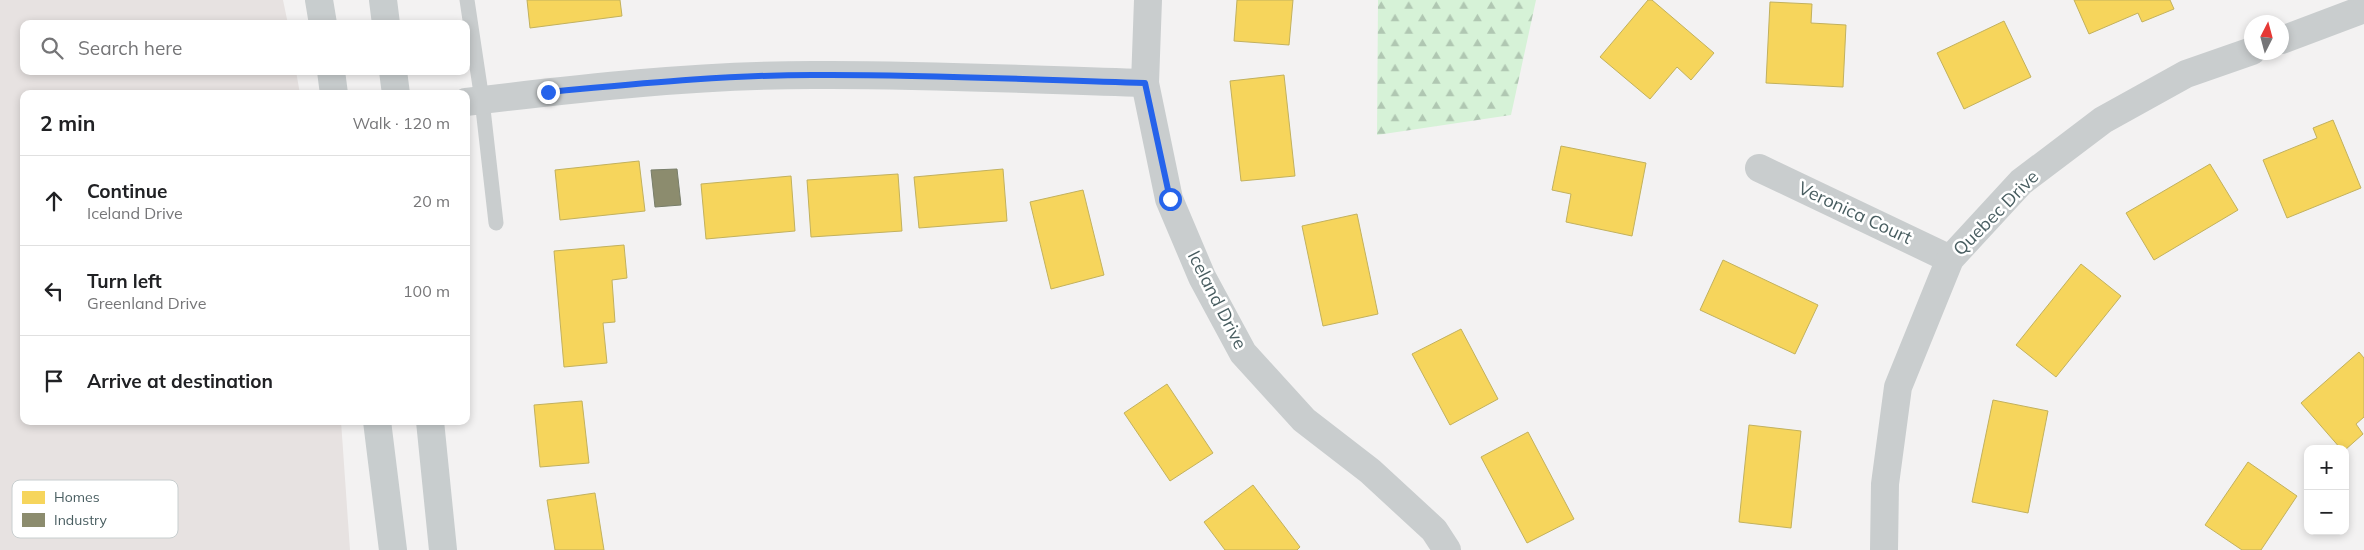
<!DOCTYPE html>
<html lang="en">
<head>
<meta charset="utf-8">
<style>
	body { margin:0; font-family:Mulish,sans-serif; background:#f6f6f6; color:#202124 }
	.controls { position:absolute; right:15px; bottom:15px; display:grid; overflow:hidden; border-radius:10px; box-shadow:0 2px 8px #0003 }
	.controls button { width:45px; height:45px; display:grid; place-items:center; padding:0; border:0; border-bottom:1px solid #e0e0e0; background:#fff; color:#202124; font:25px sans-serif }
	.compass { position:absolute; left:2244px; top:15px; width:45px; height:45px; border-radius:50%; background:#fff; box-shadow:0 2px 8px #0003; rotate:6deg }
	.stop { position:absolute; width:15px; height:15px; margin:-11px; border:4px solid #2563eb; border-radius:50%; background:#fff }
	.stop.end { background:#2563eb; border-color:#fff; box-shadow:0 1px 5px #0008 }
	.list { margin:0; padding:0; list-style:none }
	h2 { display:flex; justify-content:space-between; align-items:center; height:65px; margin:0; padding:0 20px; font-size:21px }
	h2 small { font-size:16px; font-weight:400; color:#757577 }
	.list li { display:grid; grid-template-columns:32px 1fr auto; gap:15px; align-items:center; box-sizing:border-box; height:90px; padding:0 20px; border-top:1px solid #e0e0e0 }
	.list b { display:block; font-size:19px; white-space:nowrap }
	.list p { margin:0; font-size:16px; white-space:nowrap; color:#757577 }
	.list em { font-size:16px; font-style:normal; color:#757577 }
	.icon { flex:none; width:28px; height:28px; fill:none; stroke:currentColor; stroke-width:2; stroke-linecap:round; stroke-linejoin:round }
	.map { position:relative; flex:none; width:2364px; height:550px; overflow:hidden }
	.search { position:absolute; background:#fff; box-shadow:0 2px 8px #0003; left:20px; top:20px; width:450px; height:55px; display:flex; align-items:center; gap:12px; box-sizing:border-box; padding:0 18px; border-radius:10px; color:#757577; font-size:19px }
	.panel { position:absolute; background:#fff; box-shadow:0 2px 8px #0003; left:20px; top:90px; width:450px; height:335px; border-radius:10px }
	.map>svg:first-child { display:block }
	.commercial { fill:#e7e2e1 }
	.forest { fill:url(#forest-firs) }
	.homes { fill:#f6d55c; stroke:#c2b15d }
	.industry { fill:#8c8c6e; stroke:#787e6a }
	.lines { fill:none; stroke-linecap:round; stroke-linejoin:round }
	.lane { stroke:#c9cdce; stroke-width:15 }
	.street { stroke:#c9cdce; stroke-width:28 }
	.secondary { stroke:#c8cdce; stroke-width:28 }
	.route { stroke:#2563eb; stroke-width:6 }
	.labels { text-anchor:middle; stroke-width:5; stroke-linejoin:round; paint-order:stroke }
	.street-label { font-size:18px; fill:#485d60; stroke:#fff }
	.key { fill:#fff; stroke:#c8cecf; stroke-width:1 }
	.key-label { font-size:14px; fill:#485d60 }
</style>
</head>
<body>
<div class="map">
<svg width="2364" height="550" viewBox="0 0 2364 550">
	<defs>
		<pattern id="forest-firs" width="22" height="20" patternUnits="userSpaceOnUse" patternTransform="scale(1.25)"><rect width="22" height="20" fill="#d6f2d7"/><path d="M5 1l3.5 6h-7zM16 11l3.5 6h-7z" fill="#b0c7b2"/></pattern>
	</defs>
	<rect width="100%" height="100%" fill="#f3f2f2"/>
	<!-- commercial -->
	<polygon class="commercial" points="0,0 283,0 288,24 24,24 24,71 296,71 300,94 24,94 24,421 341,421 350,550 0,550"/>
	<!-- forest -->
	<polygon class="forest" points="1378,0 1536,0 1511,115 1377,135"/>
	<!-- homes -->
	<g class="homes">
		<polygon points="527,0 620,0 622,16 530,28"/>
		<polygon points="1237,0 1293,0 1289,45 1234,41"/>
		<polygon points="1648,0 1652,0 1714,53 1691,80 1677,67 1650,99 1600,57"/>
		<polygon points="2074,0 2170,0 2174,9 2142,22 2138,13 2089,34"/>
		<polygon points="1770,2 1812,4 1811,23 1846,25 1843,87 1766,83"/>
		<polygon points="2004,21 2031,77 1964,109 1937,53"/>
		<polygon points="1284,75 1295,176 1241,181 1230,81"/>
		<polygon points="2333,120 2361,188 2287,218 2263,160 2317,138 2313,128"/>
		<polygon points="1561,146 1646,163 1632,236 1566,222 1571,194 1552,190"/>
		<polygon points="639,161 645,211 560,220 555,170"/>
		<polygon points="2210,164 2238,210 2154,260 2126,213"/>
		<polygon points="1003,169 1007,221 919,228 914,177"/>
		<polygon points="898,174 902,231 811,237 807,180"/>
		<polygon points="791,176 795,231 706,239 701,184"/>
		<polygon points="1083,190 1104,275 1051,289 1030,202"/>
		<polygon points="1357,214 1378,314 1323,326 1302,226"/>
		<polygon points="624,245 627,278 612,280 615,322 603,323 607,363 564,367 554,251"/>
		<polygon points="1723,260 1818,305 1795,354 1700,310"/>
		<polygon points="2081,264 2121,296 2056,377 2016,345"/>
		<polygon points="1461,329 1498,399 1450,425 1412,354"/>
		<polygon points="2359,352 2364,358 2364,417 2356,424 2363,434 2345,450 2341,449 2301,403"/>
		<polygon points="1167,384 1213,453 1170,481 1124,413"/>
		<polygon points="1993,400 2048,411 2028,513 1972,502"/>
		<polygon points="582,401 589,463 540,467 534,405"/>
		<polygon points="1749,425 1801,431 1791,528 1739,522"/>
		<polygon points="1528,432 1574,519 1527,543 1481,457"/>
		<polygon points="2248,462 2297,496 2261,550 2242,550 2205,525"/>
		<polygon points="1253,485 1300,547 1297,550 1225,550 1204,522"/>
		<polygon points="595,493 604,550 555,550 547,500"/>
	</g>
	<!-- industry -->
	<polygon class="industry" points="677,169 681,205 655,207 651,170"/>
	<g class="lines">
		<!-- lane -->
		<polyline class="lane" points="467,0 482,100 496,223"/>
		<!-- street -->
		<g class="street">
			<polyline points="1148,0 1145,83 1169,199 1202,277 1243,353 1304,420 1370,471 1434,530 1447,550"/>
			<polyline points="2282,40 2364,9"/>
			<path d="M 466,102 C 581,88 697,75 812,75 C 923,74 1034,80 1145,83"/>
			<polyline points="1759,168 1950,259"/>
			<polyline points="1884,550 1885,484 1898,387 1950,259 2021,182 2103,120 2186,74 2252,51"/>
		</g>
		<!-- secondary -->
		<g class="secondary">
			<polyline points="319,0 323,24"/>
			<polyline points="383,0 386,24"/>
			<polyline points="331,71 334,94"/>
			<polyline points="393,71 396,94"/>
			<polyline points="377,421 393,550"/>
			<polyline points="430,421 443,550"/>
		</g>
	</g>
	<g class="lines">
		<!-- route -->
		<path class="route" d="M 548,92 C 636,84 724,75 812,75 C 923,74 1034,80 1145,83 L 1170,199"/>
	</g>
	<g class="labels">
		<!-- street labels -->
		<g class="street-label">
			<text transform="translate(1855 213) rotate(25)" y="6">Veronica Court</text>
			<text transform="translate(1996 213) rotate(-45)" y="6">Quebec Drive</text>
			<text transform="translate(1217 300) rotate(63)" y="6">Iceland Drive</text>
		</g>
	</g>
	<!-- legend -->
	<rect x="12" y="480" width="166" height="58" rx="8" class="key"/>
	<rect x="22" y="491" width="23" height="13" fill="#f6d55c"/>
	<rect x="22" y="513" width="23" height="14" fill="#8c8c6e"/>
	<g class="key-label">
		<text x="54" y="502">Homes</text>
		<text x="54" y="525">Industry</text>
	</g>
</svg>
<div class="controls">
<button>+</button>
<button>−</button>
</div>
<svg class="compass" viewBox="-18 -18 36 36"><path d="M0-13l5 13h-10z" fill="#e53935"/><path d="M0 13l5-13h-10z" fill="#757577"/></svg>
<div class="stop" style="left:1170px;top:199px"></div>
<div class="stop end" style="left:548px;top:92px"></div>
<div class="search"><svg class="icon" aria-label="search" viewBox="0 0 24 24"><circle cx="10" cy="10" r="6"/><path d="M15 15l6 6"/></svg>Search here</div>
<section class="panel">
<h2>2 min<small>Walk · 120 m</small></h2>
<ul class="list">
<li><svg class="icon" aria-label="ahead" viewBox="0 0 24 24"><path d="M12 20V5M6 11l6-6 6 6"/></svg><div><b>Continue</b><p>Iceland Drive</p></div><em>20 m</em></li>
<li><svg class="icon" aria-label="left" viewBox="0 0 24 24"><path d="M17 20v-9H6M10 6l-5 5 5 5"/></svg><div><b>Turn left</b><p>Greenland Drive</p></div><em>100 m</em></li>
<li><svg class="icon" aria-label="arrive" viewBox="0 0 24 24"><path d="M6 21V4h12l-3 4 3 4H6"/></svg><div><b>Arrive at destination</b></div></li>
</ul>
</section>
</div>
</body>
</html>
